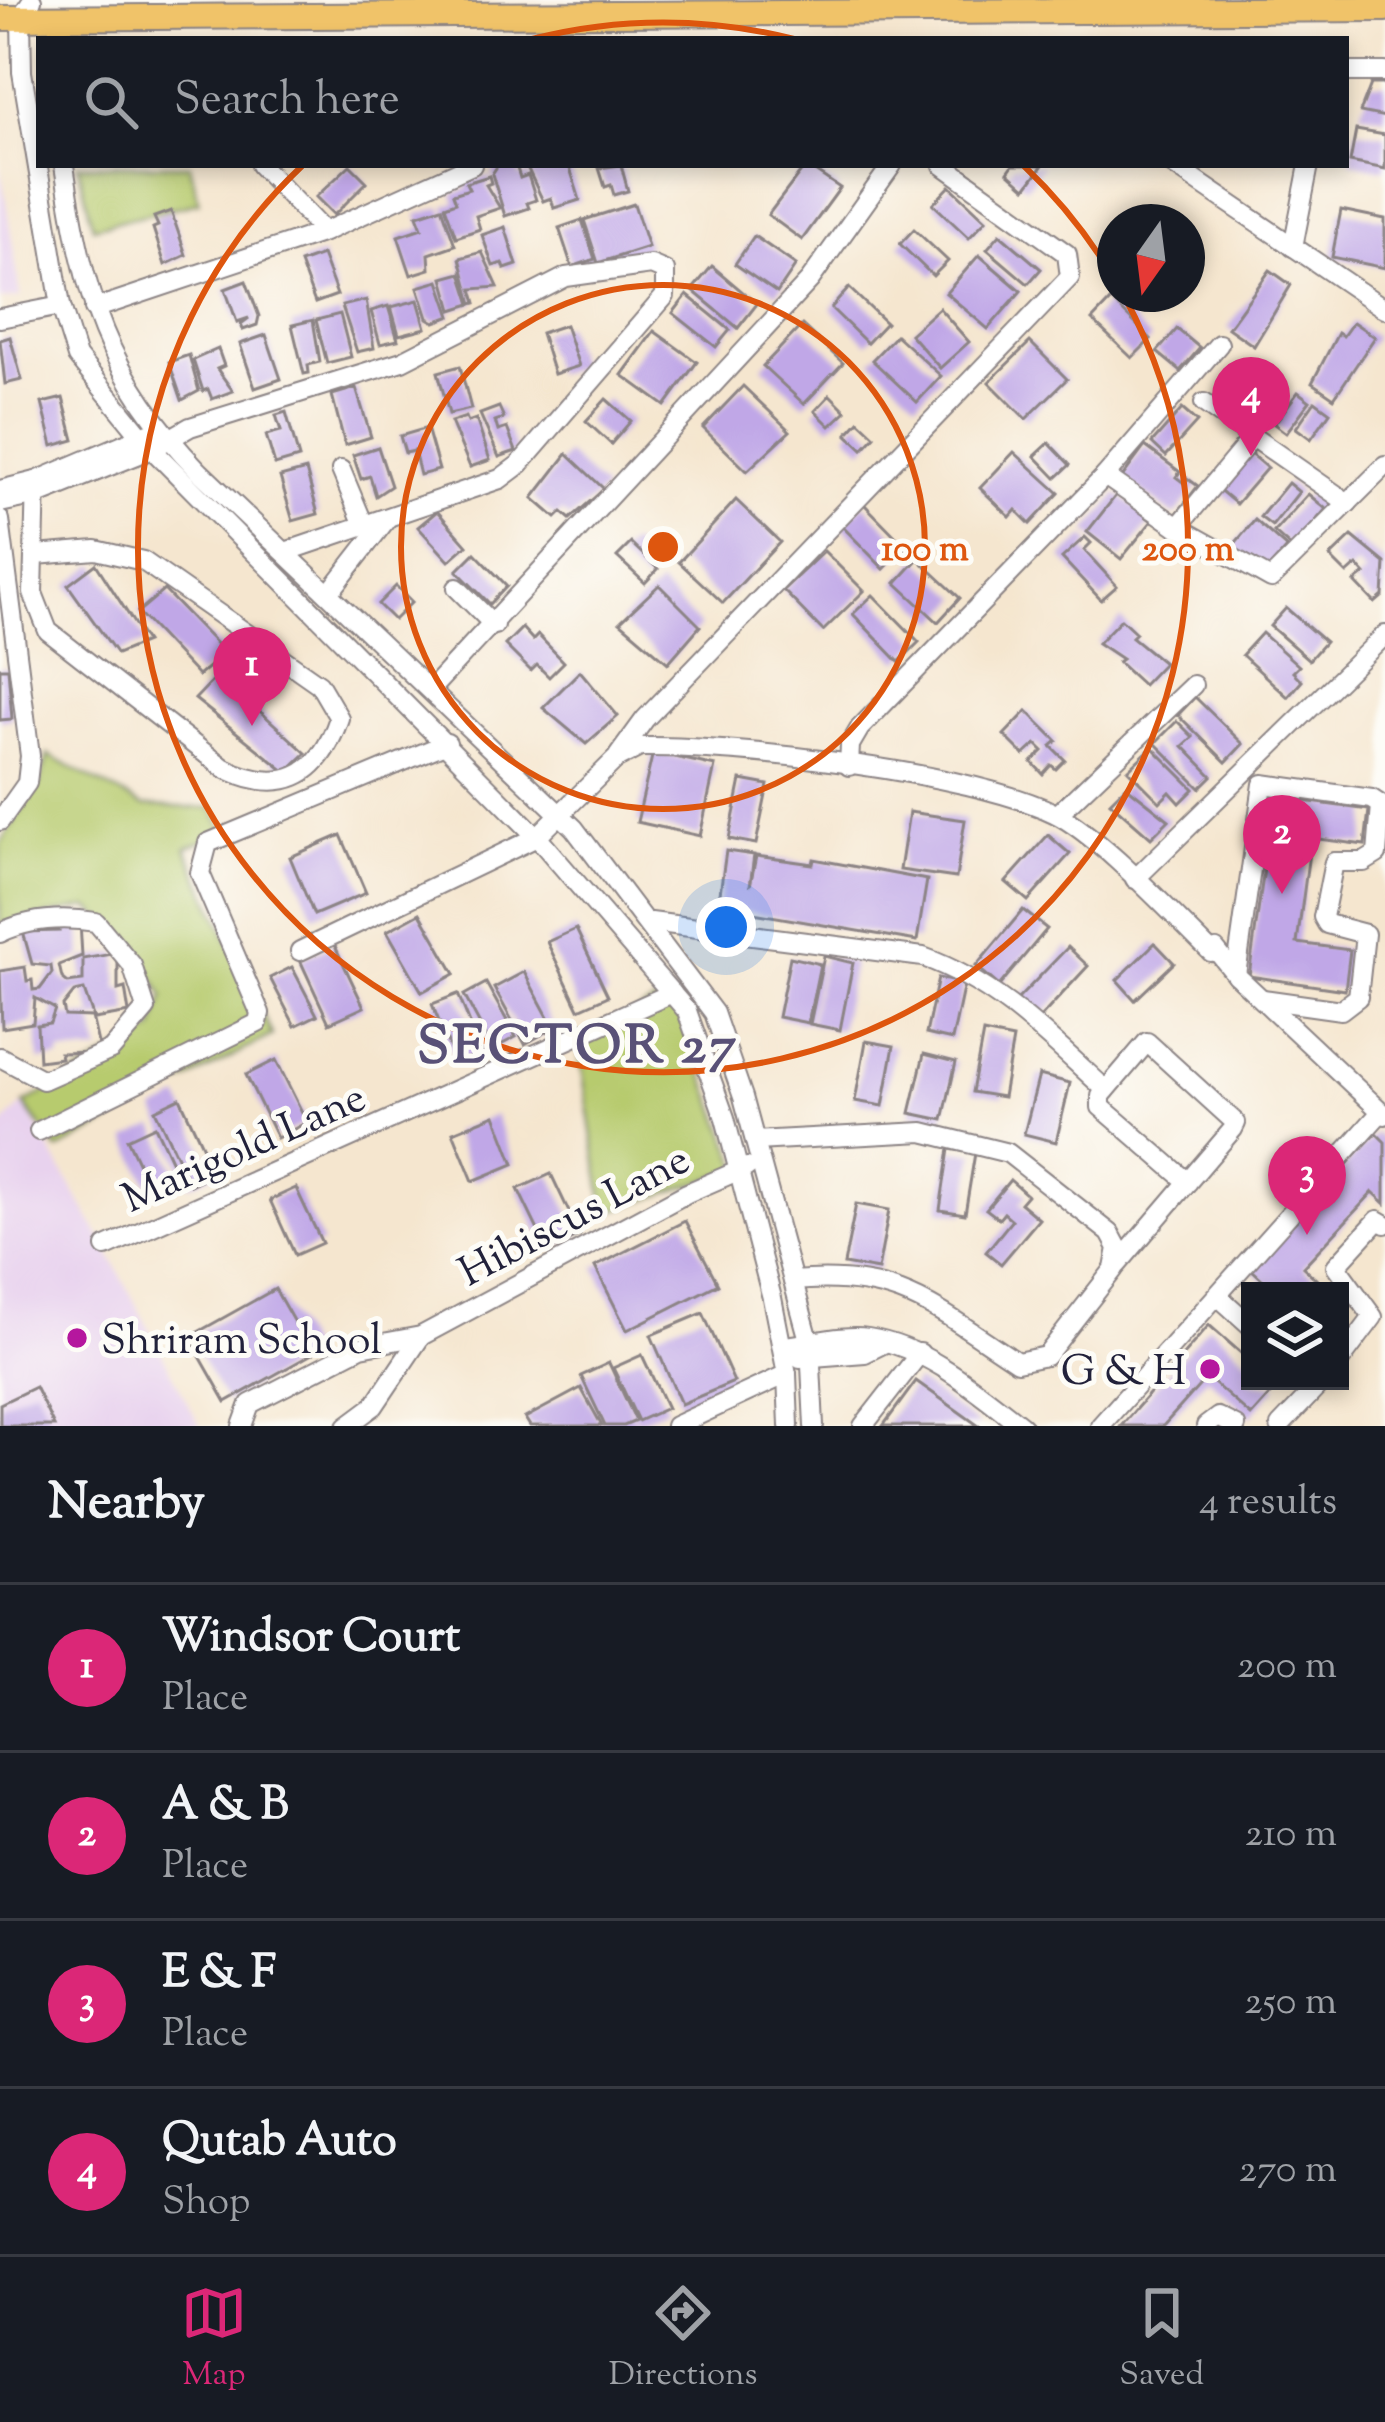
<!DOCTYPE html>
<html lang="en">
<head>
<meta charset="utf-8">
<style>
	body { margin:0; font-family:"Sorts Mill Goudy",serif; background:#20242c; color:#f1f3f6 }
	.controls { position:absolute; right:36px; bottom:36px; display:grid; overflow:hidden; border-radius:0px; box-shadow:0 6px 18px #0003 }
	.controls button { width:108px; height:108px; display:grid; place-items:center; padding:0; border:0; border-bottom:3px solid #363941; background:#171b24; color:#f1f3f6; font:60px sans-serif }
	.compass { position:absolute; left:1097px; top:204px; width:108px; height:108px; border-radius:50%; background:#171b24; box-shadow:0 6px 18px #0003; rotate:194deg }
	.you { position:absolute; left:726px; top:927px; width:42px; height:42px; margin:-30px; border:9px solid #fff; border-radius:50%; background:#1a73e8; box-shadow:0 0 0 18px #1a73e833 }
	.badge { display:grid; place-items:center; width:78px; height:78px; border-radius:50%; background:#db2777; color:#fff; font-size:39px; font-weight:700 }
	.pin { position:absolute; translate:-50% -99px; filter:drop-shadow(0 3px 6px #0008) }
	.pin::after { content:''; position:absolute; top:63px; width:42px; height:36px; background:inherit; clip-path:polygon(0 0,100% 0,50% 100%) }
	.list { margin:0; padding:0; list-style:none }
	h2 { display:flex; justify-content:space-between; align-items:center; height:156px; margin:0; padding:0 48px; font-size:51px }
	h2 small { font-size:39px; font-weight:400; color:#9ea1a6 }
	.list li { display:grid; grid-template-columns:78px 1fr auto; gap:36px; align-items:center; box-sizing:border-box; height:168px; padding:0 48px; border-top:3px solid #363941 }
	.list b { display:block; font-size:45px; white-space:nowrap }
	.list p { margin:0; font-size:39px; white-space:nowrap; color:#9ea1a6 }
	.list em { font-size:39px; font-style:normal; color:#9ea1a6 }
	.icon { flex:none; width:66px; height:66px; fill:none; stroke:currentColor; stroke-width:2; stroke-linecap:round; stroke-linejoin:round }
	.map { position:relative; flex:none; width:1385px; height:1426px; overflow:hidden }
	.search { position:absolute; background:#171b24; box-shadow:0 6px 18px #0003; left:36px; right:36px; top:36px; height:132px; display:flex; align-items:center; gap:30px; box-sizing:border-box; padding:0 42px; border-radius:0px; color:#9ea1a6; font-size:45px }
	.sheet { height:828px; background:#171b24 }
	nav { display:flex; justify-content:space-around; align-items:center; box-sizing:border-box; height:168px; border-top:3px solid #363941; background:#171b24; font-size:33px; color:#9ea1a6 }
	nav a { display:grid; justify-items:center; gap:6px }
	nav .on { color:#db2777 }
	.map>svg:first-child { display:block }
	.built { fill:#e8d2ee }
	.green { fill:#b7cb6e; stroke:#6c7654; stroke-width:3 }
	.building { fill:#c0a7e7 }
	.lines { fill:none; stroke-linecap:round; stroke-linejoin:round }
	.minor-casing { stroke:#8c8485; stroke-width:22 }
	.major-casing { stroke:#8c8485; stroke-width:28 }
	.minor { stroke:#fff; stroke-width:18 }
	.major { stroke:#f0c369; stroke-width:24 }
	.ring { fill:none; stroke:#de560e; stroke-width:6 }
	.poi-dot { fill:#b5179e; stroke:#fdfcf7; stroke-width:4.5 }
	.labels { text-anchor:middle; stroke-width:10; stroke-linejoin:round; paint-order:stroke }
	.street-label { font-size:42px; fill:#22223b; stroke:#fdfcf7 }
	.poi-label { font-size:42px; fill:#22223b; stroke:#fdfcf7; text-anchor:start }
	.district-label { font-size:54px; font-weight:bold; letter-spacing:3px; fill:#595177; stroke:#fdfcf7 }
	.centre { fill:#de560e; stroke:#fdfcf7; stroke-width:6 }
	.ring-label { font-size:36px; text-anchor:middle; font-weight:bold; fill:#de560e; stroke:#fdfcf7; stroke-width:10; stroke-linejoin:round; paint-order:stroke }
</style>
</head>
<body>
<div class="map">
<svg width="1385" height="1426" viewBox="0 0 1385 1426">
	<rect width="100%" height="100%" fill="#fdfcf7"/>
	<filter id="ink" filterUnits="userSpaceOnUse"><feTurbulence type="fractalNoise" baseFrequency=".00833" numOctaves="2"/><feDisplacementMap in="SourceGraphic" scale="24" xChannelSelector="R" yChannelSelector="G"/><feConvolveMatrix kernelMatrix="1 2 1 2 8 2 1 2 1" color-interpolation-filters="sRGB"/></filter>
	<filter id="wash" filterUnits="userSpaceOnUse"><feTurbulence type="fractalNoise" baseFrequency=".004" numOctaves="4" result="noise"/><feDisplacementMap in="SourceGraphic" scale="48" xChannelSelector="R" yChannelSelector="G"/><feGaussianBlur stdDeviation="2.7" result="paint"/><feColorMatrix in="noise" values="0 0 0 0 0 0 0 0 0 0 0 0 0 0 0 0 0 1.4 0 .05"/><feComposite in="paint" operator="in"/></filter>
	<g filter="url(#wash)">
		<rect width="100%" height="100%" fill="#f5e6cf"/>
		<!-- built -->
		<g class="built">
			<polygon points="0,165 21,297 0,300"/>
			<polygon points="24,1104 106,1247 200,1426 0,1426 0,1128"/>
		</g>
		<!-- green -->
		<g class="green">
			<polygon points="78,165 190,165 199,202 93,227"/>
			<polygon points="48,755 143,806 213,808 225,833 186,848 272,1035 58,1150 24,1104 154,1030 164,996 131,940 88,907 0,925 0,843 40,783"/>
			<polygon points="672,993 740,1169 605,1213 578,1043"/>
		</g>
		<g id="blocks">
			<!-- building -->
			<g class="building">
				<polygon points="1371,84 1385,84 1385,117 1360,112"/>
				<polygon points="1356,130 1385,135 1385,169 1350,162"/>
				<polygon points="350,165 367,182 334,215 316,197"/>
				<polygon points="498,165 516,165 520,178 528,175 536,200 527,203 529,208 505,216 492,174"/>
				<polygon points="526,165 569,165 580,200 554,208 551,198 543,201"/>
				<polygon points="621,165 628,191 614,195 611,185 605,187 599,168"/>
				<polygon points="806,165 840,188 802,240 768,215"/>
				<polygon points="1013,165 1043,165 1026,188 1008,172"/>
				<polygon points="489,176 491,183 486,185 500,208 476,216 480,229 456,237 445,206 456,202 453,194 469,189 466,183"/>
				<polygon points="950,186 986,220 969,238 933,204"/>
				<polygon points="634,204 648,247 598,263 584,220"/>
				<polygon points="442,207 455,245 429,254 430,269 411,275 398,236 422,228 417,215"/>
				<polygon points="1341,210 1385,219 1385,268 1332,257"/>
				<polygon points="171,211 186,255 165,265 153,228 158,226 154,217"/>
				<polygon points="582,220 595,259 572,267 559,228"/>
				<polygon points="505,227 517,265 505,269 503,263 493,266 482,235"/>
				<polygon points="914,229 948,261 933,276 900,244"/>
				<polygon points="1000,234 1041,269 1028,284 987,249"/>
				<polygon points="754,236 796,265 777,293 735,264"/>
				<polygon points="482,252 498,287 472,289 476,303 472,304 460,258"/>
				<polygon points="322,255 337,295 315,303 300,263"/>
				<polygon points="979,255 1021,291 988,329 946,293"/>
				<polygon points="712,266 757,304 738,328 692,290"/>
				<polygon points="1270,270 1291,285 1254,346 1228,328"/>
				<polygon points="461,273 471,304 452,310 443,278"/>
				<polygon points="246,281 259,316 257,325 243,330 241,324 249,318 237,322 225,289"/>
				<polygon points="439,281 451,316 435,322 428,318 418,287"/>
				<polygon points="849,288 886,323 867,343 831,308"/>
				<polygon points="687,295 730,330 716,347 673,313"/>
				<polygon points="366,300 374,348 357,352 342,306"/>
				<polygon points="418,300 426,328 399,335 391,307"/>
				<polygon points="1111,300 1151,339 1132,358 1092,320"/>
				<polygon points="388,306 398,340 380,344 371,311"/>
				<polygon points="939,308 969,342 940,368 910,334"/>
				<polygon points="340,314 351,357 327,363 316,320"/>
				<polygon points="313,320 320,362 308,365 309,373 304,374 292,325"/>
				<polygon points="1353,322 1375,337 1334,398 1312,383 1338,333 1343,336"/>
				<polygon points="565,325 579,366 554,374 541,333"/>
				<polygon points="802,325 843,363 804,404 763,366"/>
				<polygon points="1177,329 1200,348 1180,371 1157,352"/>
				<polygon points="654,331 697,362 665,406 622,375"/>
				<polygon points="266,335 281,379 255,388 240,344"/>
				<polygon points="896,335 941,376 917,402 872,360"/>
				<polygon points="10,337 22,380 5,384 0,340"/>
				<polygon points="1030,342 1067,379 1026,419 989,382"/>
				<polygon points="218,349 224,366 217,369 233,391 212,399 208,389 203,391 193,360"/>
				<polygon points="189,355 199,391 182,400 169,362"/>
				<polygon points="460,366 471,409 449,414 438,372"/>
				<polygon points="1264,366 1286,385 1263,413 1251,403 1235,422 1221,411 1236,394 1231,390 1245,374 1255,378"/>
				<polygon points="743,386 790,431 747,471 703,428"/>
				<polygon points="356,388 371,437 345,445 332,395"/>
				<polygon points="1298,392 1310,401 1286,433 1274,424"/>
				<polygon points="830,395 846,411 830,426 815,411"/>
				<polygon points="63,398 74,440 53,446 42,403"/>
				<polygon points="606,399 631,421 611,444 586,421"/>
				<polygon points="1315,401 1330,412 1311,439 1296,428"/>
				<polygon points="499,407 504,418 495,421 498,431 507,428 516,451 499,457 480,414"/>
				<polygon points="1182,409 1197,422 1166,456 1152,443"/>
				<polygon points="286,412 299,458 275,465 266,435 281,431 276,415"/>
				<polygon points="466,417 468,422 476,419 490,460 470,467 451,422"/>
				<polygon points="859,421 875,436 863,449 847,434"/>
				<polygon points="427,428 439,470 420,475 414,451 405,453 400,436"/>
				<polygon points="1049,443 1070,465 1056,478 1035,456"/>
				<polygon points="1145,446 1180,472 1176,477 1184,483 1187,478 1198,486 1175,516 1122,477"/>
				<polygon points="378,447 391,486 376,496 370,476 361,479 353,455"/>
				<polygon points="1247,451 1267,468 1236,504 1216,487"/>
				<polygon points="1014,452 1059,493 1030,524 1016,510 1010,517 980,488"/>
				<polygon points="567,454 604,489 570,519 562,512 556,518 533,498"/>
				<polygon points="306,470 318,514 293,521 280,477"/>
				<polygon points="1288,483 1299,492 1272,526 1260,517"/>
				<polygon points="1117,494 1152,521 1121,559 1087,532"/>
				<polygon points="1308,494 1326,509 1292,548 1274,532"/>
				<polygon points="736,500 780,542 723,603 679,562"/>
				<polygon points="864,504 906,547 884,569 842,526"/>
				<polygon points="437,511 467,545 449,561 418,527"/>
				<polygon points="1255,520 1287,548 1262,576 1231,548"/>
				<polygon points="1352,536 1385,563 1383,596 1375,603 1355,582 1365,574 1357,565 1347,574 1330,557"/>
				<polygon points="1085,537 1091,543 1084,550 1117,586 1101,600 1062,558"/>
				<polygon points="631,543 658,569 645,583 617,557"/>
				<polygon points="824,551 864,591 823,631 783,590"/>
				<polygon points="475,553 507,586 490,604 457,571"/>
				<polygon points="918,559 960,598 938,622 896,583"/>
				<polygon points="96,564 146,642 117,654 68,585"/>
				<polygon points="659,585 700,626 668,663 620,622"/>
				<polygon points="396,586 412,602 394,620 378,604"/>
				<polygon points="164,590 225,653 198,676 138,612"/>
				<polygon points="873,595 919,642 899,662 853,614"/>
				<polygon points="1286,608 1325,642 1309,660 1270,626"/>
				<polygon points="1121,619 1136,633 1132,637 1164,663 1143,685 1118,662 1122,659 1098,643"/>
				<polygon points="522,628 533,640 538,635 564,662 549,677 537,665 531,671 505,645"/>
				<polygon points="1262,633 1299,666 1293,672 1302,681 1288,697 1242,655"/>
				<polygon points="0,668 8,668 12,719 0,720"/>
				<polygon points="580,671 618,716 586,744 543,708"/>
				<polygon points="219,674 306,753 286,772 195,699"/>
				<polygon points="1195,697 1243,744 1226,762 1178,715"/>
				<polygon points="1027,711 1057,741 1051,746 1065,760 1056,769 1051,765 1043,774 1032,762 1043,751 1036,744 1024,755 1004,735"/>
				<polygon points="1177,721 1193,737 1183,746 1212,776 1200,788 1155,743"/>
				<polygon points="1152,747 1194,789 1180,803 1170,792 1160,802 1128,770"/>
				<polygon points="653,752 715,766 700,836 637,822"/>
				<polygon points="741,780 768,785 756,844 729,839"/>
				<polygon points="1126,786 1169,820 1151,838 1110,802"/>
				<polygon points="1274,797 1369,810 1365,845 1311,838 1297,943 1350,950 1345,990 1249,976"/>
				<polygon points="909,812 965,820 956,878 900,870"/>
				<polygon points="341,835 366,893 314,915 290,857"/>
				<polygon points="1048,835 1070,854 1028,901 1006,882"/>
				<polygon points="726,851 754,855 750,886 756,856 813,864 814,859 927,880 917,941 718,907"/>
				<polygon points="1023,910 1047,929 999,986 976,966"/>
				<polygon points="420,913 455,974 422,992 387,931"/>
				<polygon points="80,922 82,956 59,965 62,978 68,983 83,981 83,959 118,953 118,990 125,988 129,1013 94,1019 84,990 74,992 63,1006 65,1016 92,1017 100,1052 60,1053 61,1058 39,1061 37,1025 50,1023 55,1009 35,998 33,1023 2,1028 0,971 25,967 27,981 32,980 33,990 40,989 52,973 51,966 32,964 23,932 59,931 58,926"/>
				<polygon points="576,929 608,996 579,1009 547,942"/>
				<polygon points="1155,943 1174,963 1135,1000 1117,980"/>
				<polygon points="334,944 364,1007 329,1023 300,960"/>
				<polygon points="1068,947 1088,966 1038,1020 1017,1000"/>
				<polygon points="824,956 853,963 840,1030 810,1024"/>
				<polygon points="790,957 820,964 808,1023 778,1017"/>
				<polygon points="292,967 317,1015 295,1026 270,978"/>
				<polygon points="524,972 554,1028 525,1044 494,988"/>
				<polygon points="938,978 964,984 952,1040 926,1034"/>
				<polygon points="486,983 516,1037 493,1049 464,995"/>
				<polygon points="458,994 482,1053 456,1063 432,1004"/>
				<polygon points="983,1033 1013,1039 1003,1097 972,1092"/>
				<polygon points="866,1041 894,1046 883,1106 855,1101"/>
				<polygon points="924,1054 956,1062 943,1120 910,1113"/>
				<polygon points="276,1060 307,1122 277,1138 246,1075"/>
				<polygon points="1039,1075 1070,1083 1056,1142 1024,1134"/>
				<polygon points="180,1098 215,1173 190,1185 155,1110"/>
				<polygon points="495,1115 514,1164 473,1181 453,1132"/>
				<polygon points="155,1126 178,1175 150,1188 127,1139"/>
				<polygon points="1376,1133 1385,1142 1385,1203 1373,1192 1303,1267 1329,1291 1275,1291 1250,1268"/>
				<polygon points="949,1149 975,1153 965,1214 940,1210"/>
				<polygon points="551,1174 580,1235 548,1251 518,1189"/>
				<polygon points="1010,1180 1027,1195 1020,1203 1039,1219 1001,1264 986,1252 1012,1220 1004,1213 999,1219 986,1209"/>
				<polygon points="296,1188 322,1243 295,1255 270,1200"/>
				<polygon points="856,1204 889,1210 878,1270 844,1264"/>
				<polygon points="685,1221 718,1284 627,1330 595,1267"/>
				<polygon points="275,1289 312,1354 226,1402 189,1337"/>
				<polygon points="703,1313 734,1382 681,1404 651,1335"/>
				<polygon points="1209,1325 1250,1361 1250,1381 1278,1386 1251,1416 1207,1377 1163,1426 1121,1426"/>
				<polygon points="642,1355 667,1408 638,1421 613,1368"/>
				<polygon points="609,1363 636,1421 624,1426 605,1426 581,1376"/>
				<polygon points="916,1381 979,1426 883,1426"/>
				<polygon points="35,1387 54,1426 0,1426 0,1404"/>
				<polygon points="581,1388 602,1426 530,1426 525,1418"/>
			</g>
		</g>
	</g>
	<g filter="url(#ink)">
		<use href="#blocks" fill-opacity="0" stroke="#8c8485" stroke-width="3"/>
		<g class="lines">
			<defs>
				<g id="minor">
					<polyline points="32,0 21,17 22,72 61,306 77,357 152,449 537,837 687,1011 725,1118 772,1298 787,1374 789,1426"/>
					<polyline points="1346,72 1385,72"/>
					<path d="M 64,165 C 83,294 106,376 199,471 L 574,828 L 714,1013 L 743,1097 L 810,1344 L 814,1426"/>
					<polyline points="260,165 324,232"/>
					<polyline points="1173,165 1385,309"/>
					<polyline points="1293,247 1309,165"/>
					<polyline points="94,309 324,232 472,165"/>
					<polyline points="0,318 61,306"/>
					<polyline points="1204,403 1348,503"/>
					<polyline points="341,470 364,525"/>
					<polyline points="1105,476 1178,527 1252,438"/>
					<polyline points="0,490 36,481 149,433"/>
					<polyline points="0,503 38,495 152,449 190,427 402,361 566,277 651,265 665,271 665,296 520,464 500,479 285,552"/>
					<polyline points="0,520 30,756 27,783 0,821"/>
					<polyline points="1178,527 1271,579 1385,466"/>
					<path d="M 36,555 L 96,550 L 143,561 L 319,684 L 339,718 C 319,779 281,795 224,768 L 48,631 L 33,593 L 36,481"/>
					<polyline points="457,588 494,625"/>
					<polyline points="330,592 386,520"/>
					<polyline points="430,690 810,280 892,165"/>
					<polyline points="618,756 645,719 1070,277 1067,254 943,165"/>
					<polyline points="849,766 850,745 860,728 1105,476 1219,344"/>
					<polyline points="1058,814 1193,685"/>
					<polyline points="1135,879 1385,635"/>
					<path d="M 651,922 L 923,957 C 998,984 1048,1037 1106,1090"/>
					<path d="M 0,933 C 29,919 64,917 96,922 L 132,965 L 146,1009 L 111,1050 L 43,1080 L 0,1057"/>
					<path d="M 300,951 L 537,837 L 615,760 L 640,747 C 737,745 969,772 1054,813 C 1098,834 1174,916 1211,952 L 1216,950 L 1236,975 L 1385,1115"/>
					<polyline points="1236,975 1263,784 1372,799 1381,805 1377,854 1364,862 1334,862 1323,917 1327,924 1365,934 1358,997 1341,1010 1263,999"/>
					<polyline points="39,1131 258,1023 260,1013 200,873 208,843 447,743"/>
					<path d="M 755,1141 L 923,1132 L 1008,1153 L 1110,1233 L 1118,1248 L 1114,1269 L 1046,1356 L 1017,1362 C 933,1307 899,1271 793,1281"/>
					<polyline points="106,1247 672,993"/>
					<polyline points="1117,1265 1233,1129 1236,1123 1147,1042 1101,1096 1101,1107 1188,1182"/>
					<polyline points="1220,1298 1250,1325"/>
					<path d="M 783,1346 C 809,1344 843,1334 868,1338 C 927,1347 976,1390 1022,1426"/>
					<polyline points="800,1358 865,1353 883,1344"/>
					<polyline points="1340,1361 1373,1317 1336,1266 1378,1220 1385,1224"/>
					<polyline points="242,1426 250,1404 361,1347 421,1336 687,1193 747,1167"/>
					<polyline points="347,1426 374,1406 421,1336"/>
					<polyline points="675,1426 787,1374"/>
					<polyline points="863,1426 920,1353"/>
					<polyline points="1100,1426 1381,1112"/>
					<polyline points="1206,1426 1218,1417 1236,1426"/>
					<polyline points="1280,1426 1323,1381"/>
				</g>
				<polyline id="major" points="0,18 1385,9"/>
			</defs>
			<!-- minor casing -->
			<use href="#minor" class="minor-casing"/>
			<!-- major casing -->
			<use href="#major" class="major-casing"/>
			<!-- minor -->
			<use href="#minor" class="minor"/>
			<!-- major -->
			<use href="#major" class="major"/>
		</g>
	</g>
	<!-- distance rings -->
	<g class="ring">
		<circle cx="663" cy="547" r="262"/>
		<path d="M532 39A525 525 0 0 1 794 39M1024 166A525 525 0 0 1 1113 277M1124 296A525 525 0 1 1 302 166"/>
	</g>
	<!-- markers -->
	<g class="poi-dot">
		<circle cx="77" cy="1338" r="12"/>
		<circle cx="1210" cy="1369" r="12"/>
	</g>
	<g class="labels">
		<!-- street labels -->
		<g class="street-label">
			<text transform="translate(243 1146) rotate(-24)" y="15">Marigold Lane</text>
			<text transform="translate(573 1214) rotate(-28)" y="15">Hibiscus Lane</text>
		</g>
		<!-- poi labels -->
		<g class="poi-label">
			<text x="101" y="1353">Shriram School</text>
			<text x="1186" y="1384" text-anchor="end">G &amp; H</text>
		</g>
		<!-- district labels -->
		<g class="district-label">
			<text x="578" y="1062">SECTOR 27</text>
		</g>
	</g>
	<circle cx="663" cy="547" r="18" class="centre"/>
	<g class="ring-label">
		<text x="925" y="560">100 m</text>
		<text x="1188" y="560">200 m</text>
	</g>
</svg>
<div class="controls">
<button><svg class="icon" aria-label="layers" viewBox="0 0 24 24"><path d="M12 4l9 5-9 5-9-5zM3 14l9 5 9-5"/></svg></button>
</div>
<svg class="compass" viewBox="-18 -18 36 36"><path d="M0-13l5 13h-10z" fill="#e53935"/><path d="M0 13l5-13h-10z" fill="#9ea1a6"/></svg>
<div class="you"></div>
<div class="pin badge" style="left:252px;top:726px">1</div>
<div class="pin badge" style="left:1282px;top:894px">2</div>
<div class="pin badge" style="left:1307px;top:1235px">3</div>
<div class="pin badge" style="left:1251px;top:456px">4</div>
<div class="search"><svg class="icon" aria-label="search" viewBox="0 0 24 24"><circle cx="10" cy="10" r="6"/><path d="M15 15l6 6"/></svg>Search here</div>
</div>
<section class="sheet">
<h2>Nearby<small>4 results</small></h2>
<ul class="list">
<li><span class="badge">1</span><div><b>Windsor Court</b><p>Place</p></div><em>200 m</em></li>
<li><span class="badge">2</span><div><b>A &amp; B</b><p>Place</p></div><em>210 m</em></li>
<li><span class="badge">3</span><div><b>E &amp; F</b><p>Place</p></div><em>250 m</em></li>
<li><span class="badge">4</span><div><b>Qutab Auto</b><p>Shop</p></div><em>270 m</em></li>
</ul>
</section>
<nav>
<a class="on"><svg class="icon" aria-label="map" viewBox="0 0 24 24"><path d="M3 6l6-2 6 2 6-2v14l-6 2-6-2-6 2zM9 4v14M15 6v14"/></svg>Map</a>
<a><svg class="icon" aria-label="directions" viewBox="0 0 24 24"><path d="M12 3l9 9-9 9-9-9zM9 14v-3h6M13 9l2 2-2 2"/></svg>Directions</a>
<a><svg class="icon" aria-label="saved" viewBox="0 0 24 24"><path d="M7 4h10v16l-5-4-5 4z"/></svg>Saved</a>
</nav>
</body>
</html>
